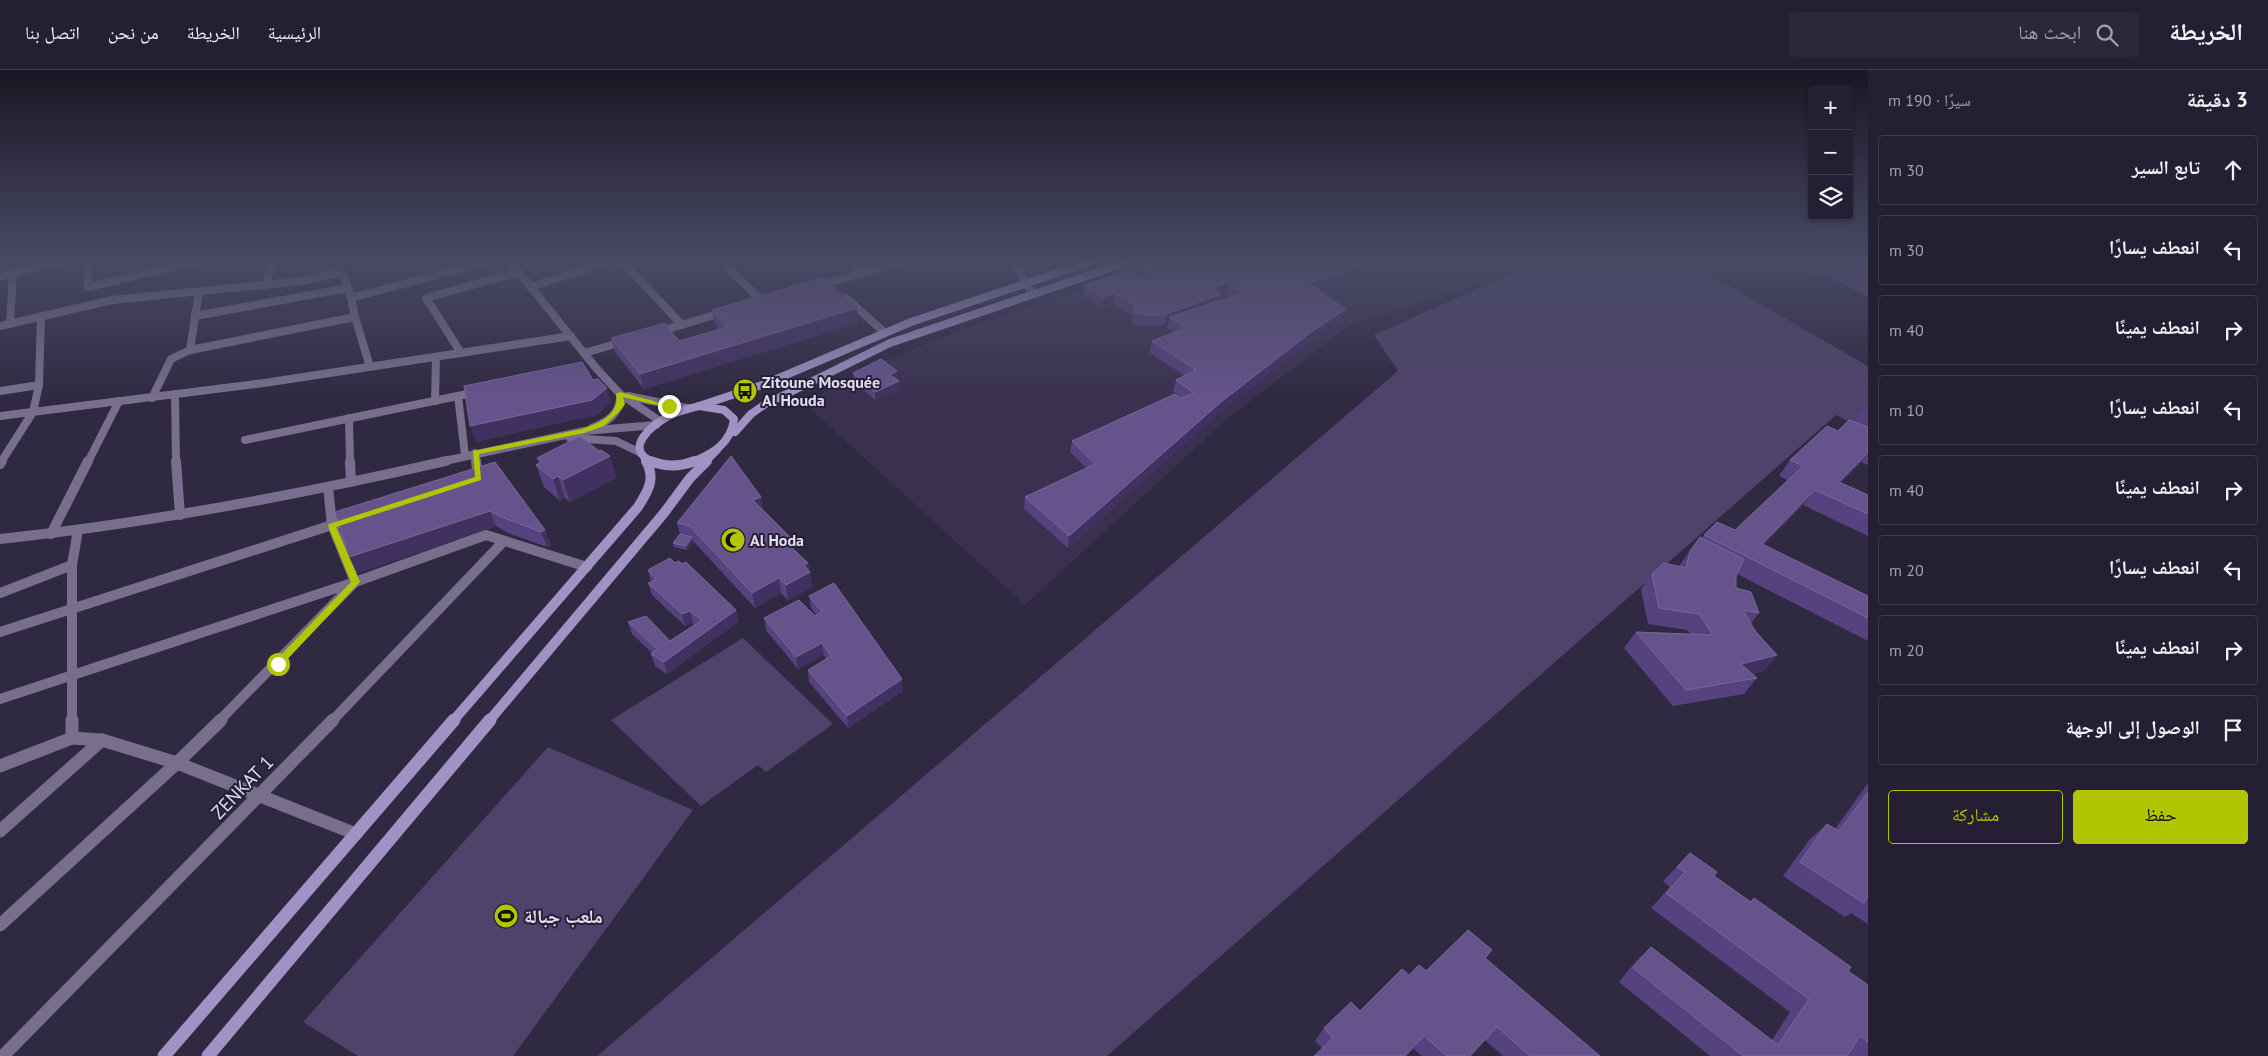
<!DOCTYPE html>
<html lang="ar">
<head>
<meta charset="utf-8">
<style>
	body { margin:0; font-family:"PT Sans","Noto Naskh Arabic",sans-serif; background:#2c273a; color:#f1f3f6; direction:rtl }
	.controls { position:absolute; right:15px; top:15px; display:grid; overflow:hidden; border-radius:5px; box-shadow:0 1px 4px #0004 }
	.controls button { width:45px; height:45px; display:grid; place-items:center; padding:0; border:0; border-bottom:1px solid #413d4d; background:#241f32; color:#f1f3f6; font:25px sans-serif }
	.stop { position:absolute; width:15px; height:15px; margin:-11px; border:4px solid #b1c500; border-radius:50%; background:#fff }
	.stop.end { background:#b1c500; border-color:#fff; box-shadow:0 1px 5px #0008 }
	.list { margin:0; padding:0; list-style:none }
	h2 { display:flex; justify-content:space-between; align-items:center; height:65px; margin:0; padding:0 20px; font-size:21px }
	h2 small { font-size:16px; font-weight:400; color:#a3a2ac }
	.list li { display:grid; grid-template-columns:32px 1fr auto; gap:15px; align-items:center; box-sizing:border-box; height:70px; margin:0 10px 10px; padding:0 10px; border:1px solid #413d4d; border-radius:5px }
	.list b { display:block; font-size:19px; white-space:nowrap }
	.list em { font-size:16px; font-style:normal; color:#a3a2ac }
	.actions { display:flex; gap:10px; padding:15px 20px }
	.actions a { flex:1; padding:11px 0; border:1px solid #b1c500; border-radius:5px; text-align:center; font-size:18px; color:#b1c500 }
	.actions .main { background:#b1c500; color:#111 }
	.icon { flex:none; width:28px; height:28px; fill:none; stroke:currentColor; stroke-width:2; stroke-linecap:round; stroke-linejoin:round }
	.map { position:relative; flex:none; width:1868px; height:986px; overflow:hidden; direction:ltr }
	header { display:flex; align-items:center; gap:30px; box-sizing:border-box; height:70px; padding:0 25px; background:#241f32; border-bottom:1px solid #413d4d }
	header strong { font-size:24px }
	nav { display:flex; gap:28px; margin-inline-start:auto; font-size:18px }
	.search { width:350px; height:45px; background:#2c273a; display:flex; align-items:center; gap:12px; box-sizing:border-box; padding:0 18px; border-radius:5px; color:#a3a2ac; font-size:19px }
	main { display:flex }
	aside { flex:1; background:#241f32 }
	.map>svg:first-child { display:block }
	.built { fill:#3a3151 }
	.green { fill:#4f436b }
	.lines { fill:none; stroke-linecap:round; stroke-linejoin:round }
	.minor-far2 { stroke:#776f8d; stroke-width:8 }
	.minor-far1 { stroke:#776f8d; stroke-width:10 }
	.minor { stroke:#776f8d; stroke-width:13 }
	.tertiary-far1 { stroke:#776f8d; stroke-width:8 }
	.tertiary { stroke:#776f8d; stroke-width:10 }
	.secondary-far2 { stroke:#a093c4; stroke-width:8 }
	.secondary-far1 { stroke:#a093c4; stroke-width:10 }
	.secondary { stroke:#a093c4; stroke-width:13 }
	.wall { fill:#56427e; fill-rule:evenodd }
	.shaded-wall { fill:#413161 }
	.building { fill:#66538b; stroke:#79689a }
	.route { fill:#b1c500 }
	.labels { text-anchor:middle; stroke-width:4; stroke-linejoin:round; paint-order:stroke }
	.poi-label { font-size:16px; font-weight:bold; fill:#e2deef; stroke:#261f38; text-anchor:start }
	.near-street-label { font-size:19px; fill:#e2deef; stroke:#261f38 }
	.near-poi-label { font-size:19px; font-weight:bold; fill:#e2deef; stroke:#261f38; text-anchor:start }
</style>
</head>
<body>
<header>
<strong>الخريطة</strong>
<div class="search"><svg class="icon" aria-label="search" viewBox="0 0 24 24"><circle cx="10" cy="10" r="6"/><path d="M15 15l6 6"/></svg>ابحث هنا</div>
<nav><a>الرئيسية</a><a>الخريطة</a><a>من نحن</a><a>اتصل بنا</a></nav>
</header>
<main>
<aside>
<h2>3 دقيقة<small>سيرًا · 190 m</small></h2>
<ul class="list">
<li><svg class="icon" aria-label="ahead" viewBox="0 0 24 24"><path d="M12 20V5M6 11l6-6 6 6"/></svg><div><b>تابع السير</b></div><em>30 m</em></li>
<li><svg class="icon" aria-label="left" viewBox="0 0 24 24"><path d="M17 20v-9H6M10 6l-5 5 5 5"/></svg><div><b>انعطف يسارًا</b></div><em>30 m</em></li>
<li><svg class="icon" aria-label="right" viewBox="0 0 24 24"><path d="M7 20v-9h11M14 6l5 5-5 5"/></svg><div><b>انعطف يمينًا</b></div><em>40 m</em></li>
<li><svg class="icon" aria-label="left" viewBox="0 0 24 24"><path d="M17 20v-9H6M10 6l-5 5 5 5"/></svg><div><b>انعطف يسارًا</b></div><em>10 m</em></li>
<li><svg class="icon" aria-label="right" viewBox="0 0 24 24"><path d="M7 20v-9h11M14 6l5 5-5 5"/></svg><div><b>انعطف يمينًا</b></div><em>40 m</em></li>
<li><svg class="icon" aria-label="left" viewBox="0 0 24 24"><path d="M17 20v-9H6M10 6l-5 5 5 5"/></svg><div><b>انعطف يسارًا</b></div><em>20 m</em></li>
<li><svg class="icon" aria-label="right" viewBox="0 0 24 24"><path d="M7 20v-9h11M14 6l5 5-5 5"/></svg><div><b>انعطف يمينًا</b></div><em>20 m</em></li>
<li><svg class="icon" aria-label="arrive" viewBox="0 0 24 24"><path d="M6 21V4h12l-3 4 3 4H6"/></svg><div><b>الوصول إلى الوجهة</b></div></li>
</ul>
<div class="actions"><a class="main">حفظ</a><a>مشاركة</a></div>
</aside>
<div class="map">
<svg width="1868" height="986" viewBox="0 0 1868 986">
	<rect width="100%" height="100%" fill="#302942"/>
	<!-- built -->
	<polygon class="built" points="1173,191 1538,191 1506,206 1351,254 1227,349 1025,535 804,333 876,294 959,261 1046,231"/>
	<!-- green -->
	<g class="green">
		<polygon points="1540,191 1686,191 1868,296 1868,347 1852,353 1836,345 1107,986 597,986 1398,301 1374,265"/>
		<polygon points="743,568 833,654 766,702 758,695 701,736 611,650"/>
		<polygon points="548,677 693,740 513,986 358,986 303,952"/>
	</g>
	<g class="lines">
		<!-- minor-far2 -->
		<g class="minor-far2">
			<polyline points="87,191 88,217 199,191"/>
			<polyline points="622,191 682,255"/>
			<polyline points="721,191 762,231"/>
			<polyline points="857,191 859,204"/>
			<polyline points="1013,191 1032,223"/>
			<polyline points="724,194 736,191"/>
			<polyline points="266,215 272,191"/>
			<polyline points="818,216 903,191"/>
			<polyline points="530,217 610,191"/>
			<polyline points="846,228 884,262"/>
			<polyline points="195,246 348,218"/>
			<polyline points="355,247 370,297"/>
			<polyline points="10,254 13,203"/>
			<polyline points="0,256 112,230 300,211 333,204 344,205 351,228 488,191"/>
			<polyline points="657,262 725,242"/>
			<polyline points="190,280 199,222"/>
			<polyline points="461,283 426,228 518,202"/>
			<polyline points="584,283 626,271"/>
			<polyline points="0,321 39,315"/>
			<polyline points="175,325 176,392"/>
			<polyline points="458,326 465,385"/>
			<polyline points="152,328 171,289 190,280 355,247 351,228"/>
			<polyline points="435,331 436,287"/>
			<polyline points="0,346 264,313 571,266"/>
			<polyline points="349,348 350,392"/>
			<polyline points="245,370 477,322"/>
			<polyline points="475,383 476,392"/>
			<polyline points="1,392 33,342 39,315 41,246"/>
			<polyline points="88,392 119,331"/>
		</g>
		<!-- minor-far1 -->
		<g class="minor-far1">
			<polyline points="176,391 180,445"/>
			<polyline points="350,391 351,412"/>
			<polyline points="476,391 478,409"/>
			<polyline points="0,394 2,391"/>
			<polyline points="328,417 332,455 338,453"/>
			<polyline points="51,464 88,391"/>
			<polyline points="0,523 72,495"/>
			<polyline points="0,562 332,455 355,512 219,651"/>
			<polyline points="0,629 355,512 486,465 587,497"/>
			<polyline points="72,651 72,495 78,460"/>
			<polyline points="332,651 504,471"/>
		</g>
		<!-- minor -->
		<g class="minor">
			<polyline points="72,668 102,670 177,693 356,764"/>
			<polyline points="0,696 72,668 72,650"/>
			<polyline points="0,761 102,670"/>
			<polyline points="0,855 177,693 221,650"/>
			<polyline points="3,986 333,650"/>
		</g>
		<!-- tertiary-far1 -->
		<g class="tertiary-far1">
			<polyline points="510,191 596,298 620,324 660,351"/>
			<polyline points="0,206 65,191"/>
			<polyline points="628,326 687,338"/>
			<path d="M 592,358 C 608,352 621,343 620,324"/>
			<polyline points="570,368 616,371 641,383"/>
			<polyline points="440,392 584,361 656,355"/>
		</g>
		<!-- tertiary -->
		<path class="tertiary" d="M 0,469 C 150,453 298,425 446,391"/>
		<!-- secondary-far2 -->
		<g class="secondary-far2">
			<polyline points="699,336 762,315 911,252 1093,191"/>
			<polyline points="735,362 751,344 764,335 890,273 1131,191"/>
			<polyline points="645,389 647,392"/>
			<path d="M 653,392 C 622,379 652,355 669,346 C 678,341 689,339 699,336"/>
			<path d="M 692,392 C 713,384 731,373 734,349 L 724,340 L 699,336"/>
			<polyline points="705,392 717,380"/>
		</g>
		<!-- secondary-far1 -->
		<g class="secondary-far1">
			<path d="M 650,391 C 666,397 679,397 695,391"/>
			<path d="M 453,651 L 638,437 C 648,421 656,409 646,391"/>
			<polyline points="489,651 664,443 690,408 707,391"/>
		</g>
		<!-- secondary -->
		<g class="secondary">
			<polyline points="164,986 454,650"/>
			<polyline points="208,986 490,650"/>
		</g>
	</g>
	<!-- wall -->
	<g class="wall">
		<path d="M 1157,191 L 1410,191 L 1409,193 L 1386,197 L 1318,219 L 1343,250 L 1307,274 L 1218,344 L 1068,478 L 1024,439 L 1025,427 L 1086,398 L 1070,382 L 1072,371 L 1182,328 L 1173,321 L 1176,310 L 1185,306 L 1150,283 L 1152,271 L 1174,262 L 1167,258 L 1168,254 L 1165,255 L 1147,256 L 1132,254 L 1133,246 L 1113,234 L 1102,238 L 1083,225 L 1084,215 L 1139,207 L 1141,196 ZM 1226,223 L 1231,227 L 1220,231 L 1221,225 Z"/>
		<polygon points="1431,191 1451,191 1437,196"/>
		<polygon points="1818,191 1868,191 1868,227 1828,206 1821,208 1810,202"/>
		<polygon points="712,240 858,253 644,319 615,282 611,268 679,271 719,260 715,254"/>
		<polygon points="853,303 898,309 896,310 899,311 899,319 875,330 854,311"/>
		<polygon points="1868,337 1868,395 1861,392 1841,413 1868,425 1868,466 1803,435 1764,475 1868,526 1868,571 1737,504 1736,506 1736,518 1759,543 1751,553 1756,562 1777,585 1764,601 1752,604 1757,608 1744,624 1673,636 1624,578 1636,562 1690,564 1687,560 1648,554 1641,519 1652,504 1679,496 1700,467 1702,468 1704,465 1735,460 1788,410 1779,406 1790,390 1854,351 1864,338"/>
		<polygon points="599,381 610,386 616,408 570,432 565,428 560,431 544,417 536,395 539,394 537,388"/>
		<polygon points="495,392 545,460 551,475 547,477 508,463 496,456 358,503 349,487"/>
		<polygon points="761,427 763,440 793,470 794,480 808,493 809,500 810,502 812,517 788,531 781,523 755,538 693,471 687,480 674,477 673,473 680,464 677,453"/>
		<polygon points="648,500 736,540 738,552 667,604 655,596 651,584 652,583 632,564 628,552 670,571 695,554 693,553 685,556 652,525 648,513 651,512"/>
		<polygon points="809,526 903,621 848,658 809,612 808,600 826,589 824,585 798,599 766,560 764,548 815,546 816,545 811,538"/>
		<polygon points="1868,713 1868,854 1851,843 1845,847 1783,806 1810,769 1827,754 1835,759"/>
		<polygon points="1690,783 1714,806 1750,832 1754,828 1848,901 1868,915 1868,986 1849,986 1847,985 1847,986 1710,986 1619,912 1636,891 1651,877 1772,970 1790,942 1651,838 1670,817 1663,811"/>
		<polygon points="1485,888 1600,986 1503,986 1485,970 1470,986 1422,986 1414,979 1322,978 1315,971 1324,958 1360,941 1409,905"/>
	</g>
	<!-- shaded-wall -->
	<g class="shaded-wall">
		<polygon points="1375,191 1410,191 1409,193 1386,197 1305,223 1308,213"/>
		<polygon points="1439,191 1451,191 1437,196"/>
		<polygon points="1837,192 1828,206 1821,208 1830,194"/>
		<polygon points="1868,193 1868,205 1862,194"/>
		<polygon points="1228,212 1226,223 1221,225 1219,235 1169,247 1168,254 1165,255 1167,244 1213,218"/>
		<polygon points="1115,223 1113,234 1102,238 1103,227"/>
		<polygon points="857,238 858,253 644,319 640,304"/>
		<polygon points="1346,239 1343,250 1307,274 1218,344 1068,478 1069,466 1221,332 1310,263"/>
		<polygon points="897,301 898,309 890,313 890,305"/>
		<polygon points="899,311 899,319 875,330 875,322"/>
		<polygon points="607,318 611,333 597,345 476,372 470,356"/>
		<polygon points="1868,383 1868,384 1861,392 1826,428 1839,412"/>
		<polygon points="610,386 616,408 570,432 563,410"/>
		<polygon points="558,406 565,428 560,431 553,409"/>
		<polygon points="1815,420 1803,435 1750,489 1762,474"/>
		<polygon points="761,427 763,442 753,430"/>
		<polygon points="490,441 496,456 358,503 349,487"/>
		<polygon points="545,460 551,475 547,477 541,462"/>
		<polygon points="692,467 693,471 687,480 686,476"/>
		<polygon points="793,470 795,486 787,473"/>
		<polygon points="808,493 809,502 810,502 812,517 788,531 786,515 804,495"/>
		<polygon points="779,508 781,523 755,538 752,523"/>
		<polygon points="736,540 738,552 667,604 664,592"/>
		<polygon points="690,541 693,553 685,556 682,544"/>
		<polygon points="822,573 824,585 798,599 796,587"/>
		<polygon points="1777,585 1764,601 1728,609 1741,594"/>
		<polygon points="902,609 903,621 848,658 847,646"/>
		<polygon points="1424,966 1407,986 1405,986"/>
	</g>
	<!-- building -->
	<g class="building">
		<polygon points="1157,191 1375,191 1308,213 1346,239 1310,263 1221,332 1069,466 1025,427 1095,394 1072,371 1175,324 1181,328 1194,323 1176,310 1196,300 1152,271 1186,258 1169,247 1243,223 1228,212 1213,218 1221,224 1167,244 1148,245 1134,242 1136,236 1115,223 1103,227 1084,215 1128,200 1145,211 1156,207 1141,196"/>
		<polygon points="1825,191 1868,191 1868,193 1862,194 1868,197 1868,208 1837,192 1830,194"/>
		<polygon points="824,207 857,238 640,304 611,268 665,253 679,271 727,257 712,240"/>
		<polygon points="881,289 897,301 890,305 899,311 875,322 853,303"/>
		<polygon points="582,292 593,310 598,309 607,318 592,330 470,356 464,316"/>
		<polygon points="1849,350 1868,357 1868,383 1839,412 1868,425 1868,444 1815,420 1762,474 1868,526 1868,548 1704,465 1717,452 1735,460 1803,396 1790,390 1827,356 1838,361"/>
		<polygon points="580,366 599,381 601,380 610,386 563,410 558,406 553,409 536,395 542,392 537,388"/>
		<polygon points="731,386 761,427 753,430 793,470 787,473 808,493 804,495 810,502 786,515 779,508 752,523 690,456 677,453"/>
		<polygon points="495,392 545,460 541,462 502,447 490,441 349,487 335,442"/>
		<polygon points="680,464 692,467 686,476 673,473"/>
		<polygon points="1700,467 1744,489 1736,506 1736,518 1751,522 1759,543 1743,540 1756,562 1777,585 1741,594 1757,608 1686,620 1636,562 1713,565 1699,544 1659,538 1652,504 1664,493 1686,498 1690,481"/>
		<polygon points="670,488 675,493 679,491 682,494 686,492 736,540 664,592 651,584 657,579 628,552 646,546 670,571 702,550 690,541 682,544 648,513 656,510 648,500"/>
		<polygon points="834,513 902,609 847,646 808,600 831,586 822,573 796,587 764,548 799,530 815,546 822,542 809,526"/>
		<polygon points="1868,722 1868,828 1867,827 1864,833 1800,792 1827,754 1839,761"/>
		<polygon points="1690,783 1717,802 1714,806 1751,832 1754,828 1851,897 1848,901 1868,915 1868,972 1860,966 1847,986 1743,986 1633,898 1651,877 1778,975 1809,929 1666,823 1685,802 1677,797"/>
		<polygon points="1468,860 1492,880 1485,888 1600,986 1530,986 1497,957 1470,986 1447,986 1424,966 1405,986 1314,986 1333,968 1324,958 1351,932 1360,941 1402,899 1409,905 1419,895 1426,901"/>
	</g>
	<!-- sky -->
	<linearGradient id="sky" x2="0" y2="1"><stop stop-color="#1a1724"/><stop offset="0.58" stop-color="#484965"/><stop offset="1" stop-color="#484965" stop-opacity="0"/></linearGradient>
	<rect width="1868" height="329" fill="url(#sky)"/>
	<!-- route -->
	<path class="route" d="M 620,322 L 672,336 L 669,338 L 623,327 L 625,334 L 622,339 L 604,356 L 584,363 L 479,384 L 481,410 L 336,457 L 360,512 L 281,596 L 275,596 L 275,591 L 351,512 L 328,456 L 329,454 L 475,407 L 473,381 L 582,359 C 599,353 620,345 616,324 Z"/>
	<!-- icons -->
	<defs>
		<symbol id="bus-disc" viewBox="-11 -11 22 22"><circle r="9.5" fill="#b1c500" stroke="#261f38"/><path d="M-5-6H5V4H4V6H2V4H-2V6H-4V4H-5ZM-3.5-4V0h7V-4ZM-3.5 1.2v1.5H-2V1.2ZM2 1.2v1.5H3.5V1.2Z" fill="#111"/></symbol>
		<symbol id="mosque-disc" viewBox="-11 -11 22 22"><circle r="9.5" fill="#b1c500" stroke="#261f38"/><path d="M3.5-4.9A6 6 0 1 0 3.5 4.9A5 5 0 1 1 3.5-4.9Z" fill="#111"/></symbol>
		<symbol id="stadium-disc" viewBox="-11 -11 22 22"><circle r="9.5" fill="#b1c500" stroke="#261f38"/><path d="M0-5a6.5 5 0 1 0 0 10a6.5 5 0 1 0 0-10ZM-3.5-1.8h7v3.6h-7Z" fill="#111"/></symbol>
	</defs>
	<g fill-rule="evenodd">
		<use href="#bus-disc" x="731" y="307" width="28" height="28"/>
		<use href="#mosque-disc" x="719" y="456" width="28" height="28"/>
		<use href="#stadium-disc" x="492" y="832" width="28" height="28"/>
	</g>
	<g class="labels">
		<!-- poi labels -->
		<g class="poi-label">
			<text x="762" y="318">Zitoune Mosquée<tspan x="762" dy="18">Al Houda</tspan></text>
			<text x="750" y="476">Al Hoda</text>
		</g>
		<!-- near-street labels -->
		<g class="near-street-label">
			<text transform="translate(242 717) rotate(-46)" y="7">ZENKAT 1</text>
		</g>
		<!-- near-poi labels -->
		<g class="near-poi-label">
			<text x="524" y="853">ملعب جبالة</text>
		</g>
	</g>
</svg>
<div class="controls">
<button>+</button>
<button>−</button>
<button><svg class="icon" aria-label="layers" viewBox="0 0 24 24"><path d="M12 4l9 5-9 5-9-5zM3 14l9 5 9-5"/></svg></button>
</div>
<div class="stop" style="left:278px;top:594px"></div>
<div class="stop end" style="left:669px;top:336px"></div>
</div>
</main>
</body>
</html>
